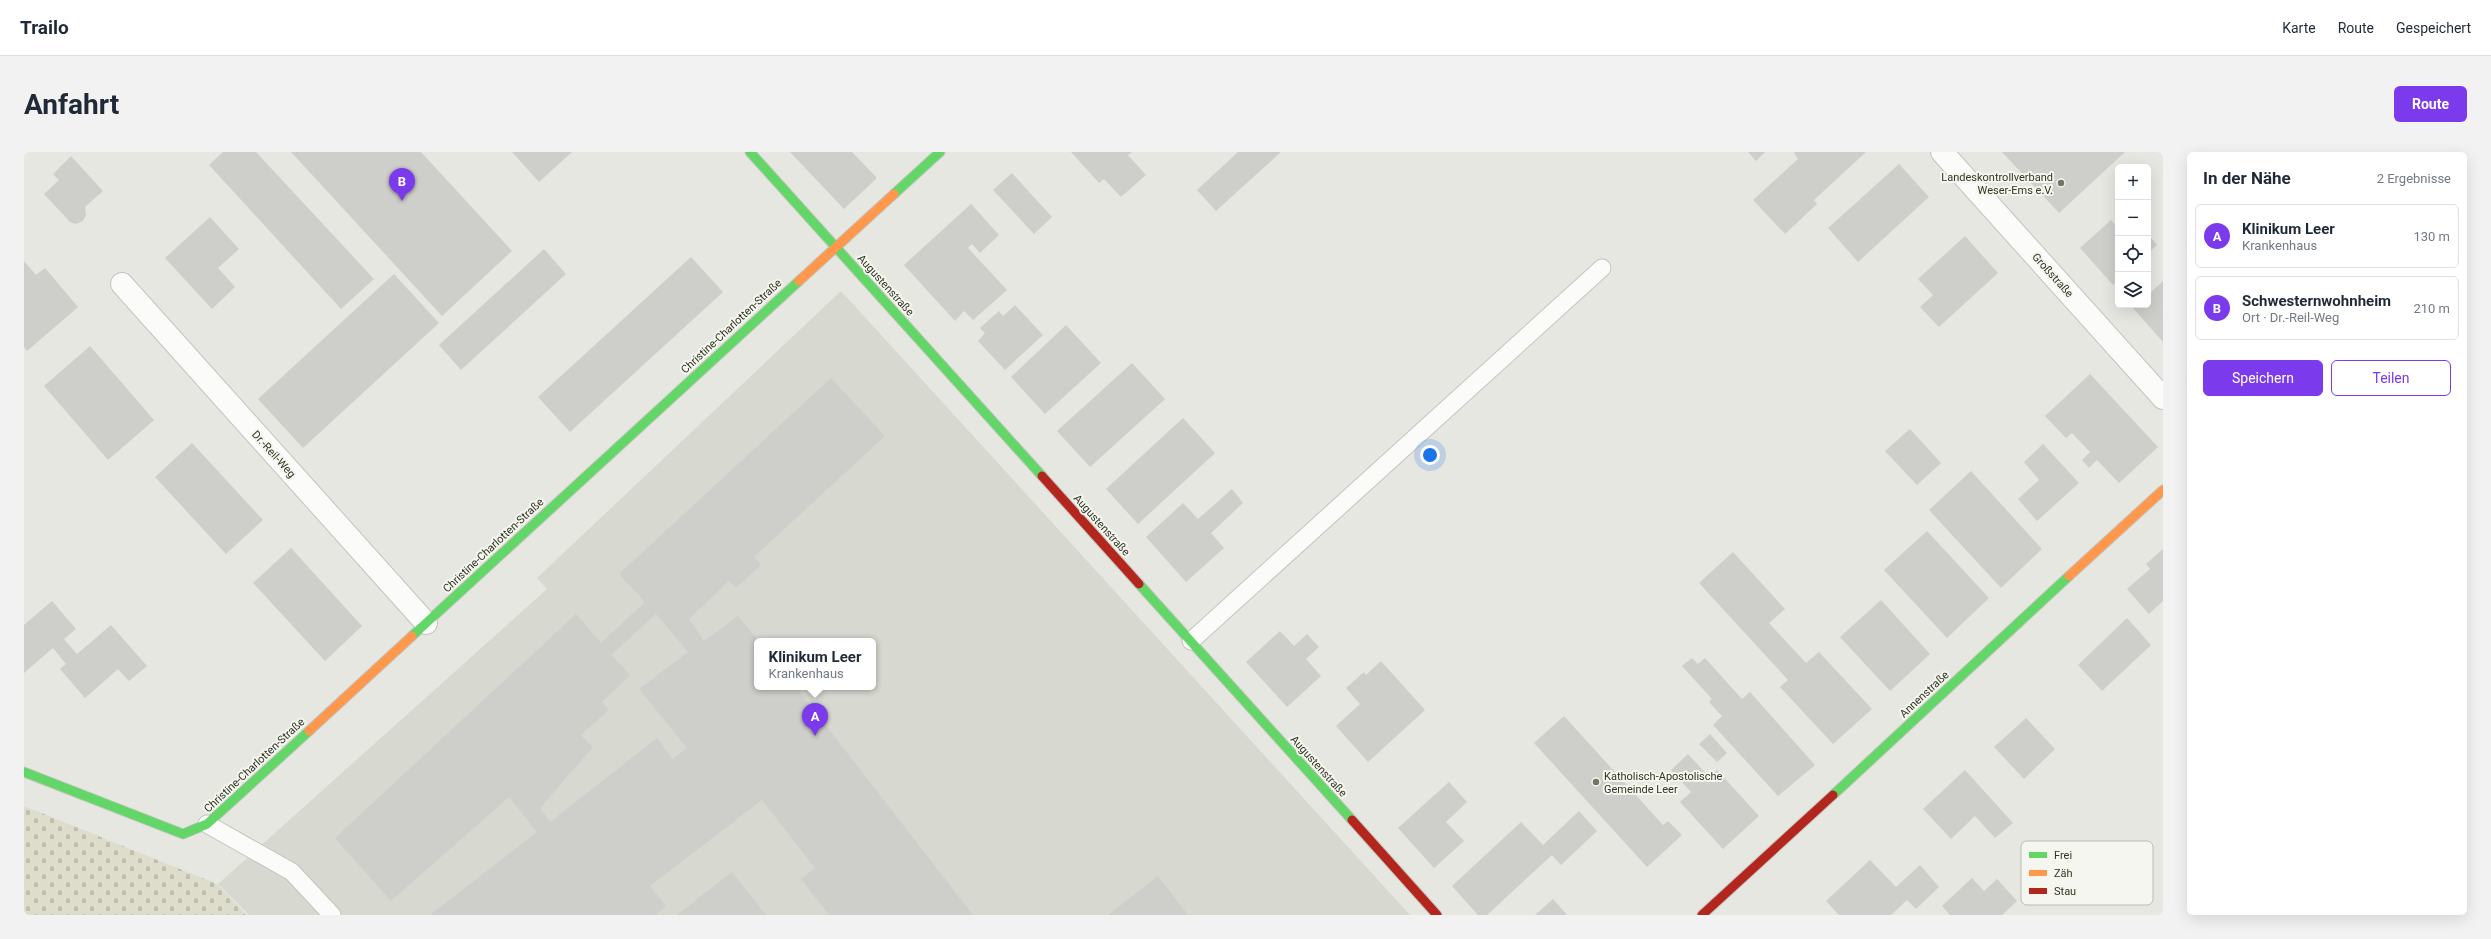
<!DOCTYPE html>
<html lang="de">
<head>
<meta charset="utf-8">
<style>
	body { margin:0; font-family:Roboto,sans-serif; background:#f2f2f3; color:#1f2937 }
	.controls { position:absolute; right:12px; top:12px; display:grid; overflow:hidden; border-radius:6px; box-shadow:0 4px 16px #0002 }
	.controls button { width:36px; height:36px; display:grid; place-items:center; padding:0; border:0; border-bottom:1px solid #e0e1e3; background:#fff; color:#1f2937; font:20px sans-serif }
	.you { position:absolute; left:1406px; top:303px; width:14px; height:14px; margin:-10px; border:3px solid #fff; border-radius:50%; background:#1a73e8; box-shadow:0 0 0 6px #1a73e833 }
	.badge { display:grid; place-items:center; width:26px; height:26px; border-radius:50%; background:#7c3aed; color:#fff; font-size:13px; font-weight:700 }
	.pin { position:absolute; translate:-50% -33px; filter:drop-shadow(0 1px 2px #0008) }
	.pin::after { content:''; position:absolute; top:21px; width:14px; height:12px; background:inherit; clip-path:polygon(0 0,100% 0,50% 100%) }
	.popup { position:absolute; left:730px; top:486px; width:122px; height:52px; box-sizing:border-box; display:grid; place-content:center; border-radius:6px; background:#fff; filter:drop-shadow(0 1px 3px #0005); font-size:13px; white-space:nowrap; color:#747a83 }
	.popup b { font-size:15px; color:#1f2937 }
	.popup::after { content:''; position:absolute; left:50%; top:100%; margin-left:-8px; border:8px solid transparent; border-top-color:#fff }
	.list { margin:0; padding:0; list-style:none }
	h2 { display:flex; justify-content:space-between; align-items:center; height:52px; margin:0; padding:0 16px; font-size:17px }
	h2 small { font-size:13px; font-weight:400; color:#747a83 }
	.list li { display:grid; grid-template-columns:26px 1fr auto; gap:12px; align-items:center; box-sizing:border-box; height:64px; margin:0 8px 8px; padding:0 8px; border:1px solid #e0e1e3; border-radius:6px }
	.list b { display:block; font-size:15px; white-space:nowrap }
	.list p { margin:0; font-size:13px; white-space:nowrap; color:#747a83 }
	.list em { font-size:13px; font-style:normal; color:#747a83 }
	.actions { display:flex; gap:8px; padding:12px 16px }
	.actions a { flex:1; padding:9px 0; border:1px solid #7c3aed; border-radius:6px; text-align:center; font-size:14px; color:#7c3aed }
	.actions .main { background:#7c3aed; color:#fff }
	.icon { flex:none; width:22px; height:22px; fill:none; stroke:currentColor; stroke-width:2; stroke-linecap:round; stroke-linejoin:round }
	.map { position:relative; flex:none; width:2139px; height:763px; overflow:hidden; border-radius:6px }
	header { display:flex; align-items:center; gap:24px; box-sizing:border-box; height:56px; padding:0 20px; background:#fff; border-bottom:1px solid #e0e1e3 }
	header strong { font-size:19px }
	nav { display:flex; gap:22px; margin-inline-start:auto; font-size:14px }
	.intro { display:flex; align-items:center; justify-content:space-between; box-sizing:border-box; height:96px; padding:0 24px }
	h1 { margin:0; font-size:28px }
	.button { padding:10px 18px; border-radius:6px; background:#7c3aed; color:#fff; font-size:14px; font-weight:700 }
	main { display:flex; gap:24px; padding:0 24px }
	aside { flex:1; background:#fff; border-radius:6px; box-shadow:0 4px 16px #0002 }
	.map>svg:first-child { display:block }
	.built { fill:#d7d8d0; fill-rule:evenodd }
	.cemetery { fill:url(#cemetery-stones) }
	.building { fill:#cecfca; fill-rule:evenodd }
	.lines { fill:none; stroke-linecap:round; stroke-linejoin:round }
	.lane-casing { stroke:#c2c4be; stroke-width:19 }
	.street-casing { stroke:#c2c4be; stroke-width:24 }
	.fast-casing { stroke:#c4c5bf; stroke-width:11 }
	.slow-casing { stroke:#c4c5bf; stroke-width:11 }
	.jam-casing { stroke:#c4c5bf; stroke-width:11 }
	.lane { stroke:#fbfbfa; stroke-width:17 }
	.street { stroke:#fbfbfa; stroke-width:22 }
	.fast { stroke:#63d668; stroke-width:9 }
	.slow { stroke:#ff974d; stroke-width:9 }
	.jam { stroke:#b3261e; stroke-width:9 }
	.poi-dot { fill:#707565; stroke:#f5f6ef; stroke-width:1.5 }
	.labels { text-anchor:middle; stroke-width:4; stroke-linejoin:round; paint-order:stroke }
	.poi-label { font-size:11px; fill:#303722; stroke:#f5f6ef; text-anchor:end }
	.street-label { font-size:11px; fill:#303722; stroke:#f5f6ef }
	.key { fill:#f5f6ef; stroke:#babdb2; stroke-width:1 }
	.key-label { font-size:11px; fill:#303722 }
</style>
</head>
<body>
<header>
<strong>Trailo</strong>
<nav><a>Karte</a><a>Route</a><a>Gespeichert</a></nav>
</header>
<div class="intro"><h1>Anfahrt</h1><a class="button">Route</a></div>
<main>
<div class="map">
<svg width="2139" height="763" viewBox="0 0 2139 763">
	<defs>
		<pattern id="cemetery-stones" width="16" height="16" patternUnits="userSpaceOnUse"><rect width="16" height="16" fill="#deddcc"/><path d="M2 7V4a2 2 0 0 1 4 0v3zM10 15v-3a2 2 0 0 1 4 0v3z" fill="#bfbeaf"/></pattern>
	</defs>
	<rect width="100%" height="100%" fill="#e6e7e1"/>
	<!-- built -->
	<path class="built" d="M 817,139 L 1386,763 L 225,763 L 194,732 L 523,437 L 513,426 ZM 733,489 L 849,489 L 849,535 L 733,535 Z"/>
	<!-- cemetery -->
	<polygon class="cemetery" points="0,654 193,732 223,763 0,763"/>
	<!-- building -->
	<g class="building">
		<polygon points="199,0 232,0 350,127 317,157 185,13"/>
		<polygon points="267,0 397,0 488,99 418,164"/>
		<polygon points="488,0 548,0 515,30"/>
		<polygon points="766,0 828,0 853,26 820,57"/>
		<polygon points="1047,0 1108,0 1104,3 1122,23 1097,45 1080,27 1075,31"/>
		<polygon points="1214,0 1257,0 1192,59 1173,38"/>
		<polygon points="1724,0 1741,0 1732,9"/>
		<polygon points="1771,0 1842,0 1790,48 1793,52 1761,82 1729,48 1774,7 1770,1"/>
		<polygon points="1978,0 2101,0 2035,61"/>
		<polygon points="47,4 79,39 61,55 62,63 59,69 52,72 46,70 20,42 35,28 29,22"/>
		<polygon points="1875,12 1905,45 1834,110 1804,76"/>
		<polygon points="988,21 1028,65 1010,82 969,38"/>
		<polygon points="947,52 975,83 956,101 948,92 944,96 983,138 949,168 940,159 931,169 880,113"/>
		<polygon points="186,65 215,97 194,116 211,135 188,157 141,106"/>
		<polygon points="2087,68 2094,76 2094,128 2089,133 2056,96"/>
		<polygon points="2124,82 2133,93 2124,101"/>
		<polygon points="1941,84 1974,121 1915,175 1896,155 1909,143 1894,127"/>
		<polygon points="520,97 542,122 437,218 415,193"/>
		<polygon points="667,105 699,140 546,280 514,245"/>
		<polygon points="0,109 12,123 21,116 54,155 3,199 0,195"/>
		<polygon points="370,122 415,171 279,296 234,247"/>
		<polygon points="2139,129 2139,190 2109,156 2112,153 2124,153 2124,143"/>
		<polygon points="991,153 1019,183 981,218 954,189 961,181 956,176 975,159 979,164"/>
		<polygon points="1042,173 1077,211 1021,262 987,225"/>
		<polygon points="66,194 130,268 84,308 20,234"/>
		<polygon points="1108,211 1141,247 1066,315 1033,279"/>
		<polygon points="2066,222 2134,295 2095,331 2073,308 2065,316 2058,308 2066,300 2048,281 2042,286 2021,264"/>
		<path d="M 807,226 L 861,284 L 730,405 L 737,413 L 712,436 L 705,429 L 665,467 L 680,489 L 714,464 L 735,489 L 733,535 L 772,535 L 949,763 L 805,763 L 777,727 L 791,716 L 738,648 L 626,734 L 642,754 L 631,763 L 406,763 L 513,680 L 485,645 L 367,749 L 311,686 L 552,462 L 577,491 L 621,450 L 595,422 ZM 632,462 L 664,500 L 615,537 L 663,596 L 649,607 L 633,586 L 526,670 L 516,656 L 569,595 L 557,583 L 585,558 L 578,550 L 606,523 L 587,503 Z"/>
		<polygon points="1159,266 1191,301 1114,372 1082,337"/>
		<polygon points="1886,277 1917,311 1893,333 1861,299"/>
		<polygon points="168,291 239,368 202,402 131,325"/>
		<polygon points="2019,292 2055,331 2013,369 1994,347 2015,328 2000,310"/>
		<polygon points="1947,319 2018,397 1977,436 1905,358"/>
		<polygon points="1208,337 1219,351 1187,381 1200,396 1162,430 1122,385 1159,351 1174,367"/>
		<polygon points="1903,379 1965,446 1923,486 1860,418"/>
		<polygon points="267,396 338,474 301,509 229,431"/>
		<polygon points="2139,397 2139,449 2125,462 2103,437 2126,417 2122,412"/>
		<polygon points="1709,400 1761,457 1745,471 1782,511 1795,500 1848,557 1809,592 1756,535 1764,528 1675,431"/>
		<polygon points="1857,448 1906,502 1866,539 1816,485"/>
		<polygon points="28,449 52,477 40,487 53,502 87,473 123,514 105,529 94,517 61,546 36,517 42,512 29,496 0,521 0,473"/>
		<polygon points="2103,466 2127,493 2078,539 2054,513"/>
		<polygon points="1256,479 1270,494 1283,482 1295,495 1282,507 1297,524 1263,555 1222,510"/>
		<polygon points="1668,506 1674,512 1681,506 1718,547 1726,540 1791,613 1754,644 1689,573 1698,564 1685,550 1688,547 1658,514"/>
		<polygon points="1357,509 1401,558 1344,610 1312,574 1336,552 1322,536 1340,520 1342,523"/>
		<polygon points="1540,564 1639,673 1644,669 1658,683 1623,715 1510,591"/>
		<polygon points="2002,566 2031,597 2000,627 1970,595"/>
		<polygon points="1686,582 1703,601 1693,610 1675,592"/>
		<polygon points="1664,602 1685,625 1693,618 1735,664 1699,697 1656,650 1667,640 1647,618"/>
		<polygon points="1941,618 1989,671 1971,686 1951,664 1927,687 1899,657"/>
		<polygon points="1425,630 1443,650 1422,670 1440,689 1410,716 1374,676"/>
		<polygon points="1555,659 1573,679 1537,713 1528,703 1463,763 1454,763 1428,734 1497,670 1519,693"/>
		<polygon points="1846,708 1872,735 1896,713 1915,735 1892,757 1883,748 1867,763 1815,763 1802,749"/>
		<polygon points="708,720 742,763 653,763"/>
		<polygon points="1134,724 1164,763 1084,763"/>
		<polygon points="1948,726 1960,739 1973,727 1993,749 1978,763 1926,763 1918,754"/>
		<polygon points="1529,747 1543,763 1511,763"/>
	</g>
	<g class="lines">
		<defs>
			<g id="lane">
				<polyline points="1167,489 1578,116"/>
				<polyline points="183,672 268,720 308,763"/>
			</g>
			<g id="street">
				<polyline points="1918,0 2139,246"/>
				<polyline points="98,132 402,471"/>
			</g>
			<g id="fast">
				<polyline points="726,0 1018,324"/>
				<polyline points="870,42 916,0"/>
				<polyline points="1115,432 1328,668"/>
				<polyline points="388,484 775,129"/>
				<polyline points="0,620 159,682 183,672 285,579"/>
				<polyline points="1809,643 2045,424"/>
			</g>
			<g id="slow">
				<polyline points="775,129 870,42"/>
				<polyline points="2045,424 2139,338"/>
				<polyline points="285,579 388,484"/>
			</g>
			<g id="jam">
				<polyline points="1018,324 1115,432"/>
				<polyline points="1328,668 1413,763"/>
				<polyline points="1678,763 1809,643"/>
			</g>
		</defs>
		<!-- lane casing -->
		<use href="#lane" class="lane-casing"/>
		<!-- street casing -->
		<use href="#street" class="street-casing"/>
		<!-- fast casing -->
		<use href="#fast" class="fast-casing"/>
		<!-- slow casing -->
		<use href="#slow" class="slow-casing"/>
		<!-- jam casing -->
		<use href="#jam" class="jam-casing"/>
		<!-- lane -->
		<use href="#lane" class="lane"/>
		<!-- street -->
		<use href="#street" class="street"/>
		<!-- fast -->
		<use href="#fast" class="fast"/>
		<!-- slow -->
		<use href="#slow" class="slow"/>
		<!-- jam -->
		<use href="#jam" class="jam"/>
	</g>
	<!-- markers -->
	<g class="poi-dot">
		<circle cx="2037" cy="31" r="4"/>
		<circle cx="1572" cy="630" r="4"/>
	</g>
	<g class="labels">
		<!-- poi labels -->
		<g class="poi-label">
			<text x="2029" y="29">Landeskontrollverband<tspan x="2029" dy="13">Weser-Ems e.V.</tspan></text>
			<text x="1580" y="628" text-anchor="start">Katholisch-Apostolische<tspan x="1580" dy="13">Gemeinde Leer</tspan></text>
		</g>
		<!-- street labels -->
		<g class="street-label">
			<text transform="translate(2029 123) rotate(48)" y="4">Großstraße</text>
			<text transform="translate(862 133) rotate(48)" y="4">Augustenstraße</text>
			<text transform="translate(707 174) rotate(-43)" y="4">Christine-Charlotten-Straße</text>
			<text transform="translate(250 302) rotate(48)" y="4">Dr.-Reil-Weg</text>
			<text transform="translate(1078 373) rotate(48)" y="4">Augustenstraße</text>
			<text transform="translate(469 393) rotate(-43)" y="4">Christine-Charlotten-Straße</text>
			<text transform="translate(1900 542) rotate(-43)" y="4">Annenstraße</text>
			<text transform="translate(230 613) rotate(-43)" y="4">Christine-Charlotten-Straße</text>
			<text transform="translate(1295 614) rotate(48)" y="4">Augustenstraße</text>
		</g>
	</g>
	<!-- legend -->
	<rect x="1997" y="689" width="132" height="64" rx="6" class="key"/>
	<rect x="2005" y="700" width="18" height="6" fill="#63d668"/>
	<rect x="2005" y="718" width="18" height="6" fill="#ff974d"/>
	<rect x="2005" y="736" width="18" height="6" fill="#b3261e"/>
	<g class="key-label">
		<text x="2030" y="707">Frei</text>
		<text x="2030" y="725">Zäh</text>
		<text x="2030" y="743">Stau</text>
	</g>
</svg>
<div class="controls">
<button>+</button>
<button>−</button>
<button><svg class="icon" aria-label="locate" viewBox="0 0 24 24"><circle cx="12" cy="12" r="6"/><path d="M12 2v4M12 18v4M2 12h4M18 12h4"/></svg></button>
<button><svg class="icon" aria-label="layers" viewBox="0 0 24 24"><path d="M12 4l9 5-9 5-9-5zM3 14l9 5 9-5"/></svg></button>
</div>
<div class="you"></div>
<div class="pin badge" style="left:791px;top:584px">A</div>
<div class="popup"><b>Klinikum Leer</b>Krankenhaus</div>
<div class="pin badge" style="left:378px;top:49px">B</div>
</div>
<aside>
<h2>In der Nähe<small>2 Ergebnisse</small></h2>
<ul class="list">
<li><span class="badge">A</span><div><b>Klinikum Leer</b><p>Krankenhaus</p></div><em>130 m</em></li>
<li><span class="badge">B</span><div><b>Schwesternwohnheim</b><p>Ort · Dr.-Reil-Weg</p></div><em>210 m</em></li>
</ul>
<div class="actions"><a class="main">Speichern</a><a>Teilen</a></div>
</aside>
</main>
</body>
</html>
